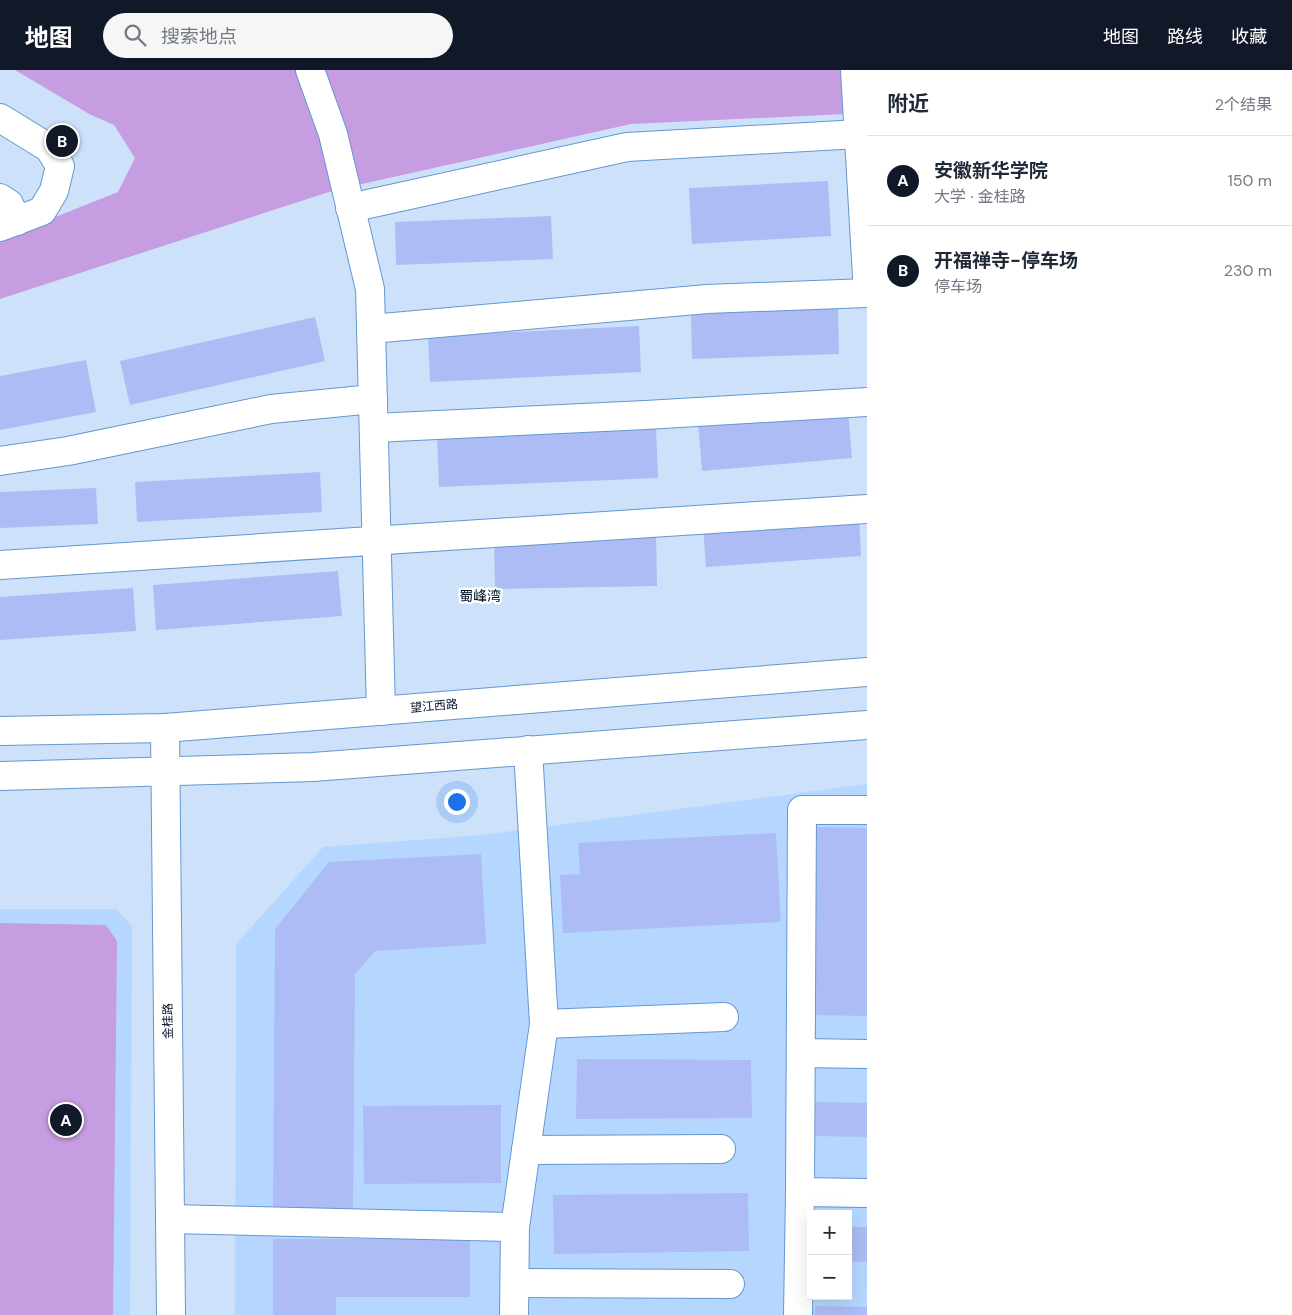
<!DOCTYPE html>
<html lang="zh">
<head>
<meta charset="utf-8">
<style>
	body { margin:0; font-family:"DM Sans","Noto Sans SC",sans-serif; background:#f6f6f7; color:#1f2937 }
	.controls { position:absolute; right:15px; bottom:15px; display:grid; overflow:hidden; border-radius:0px; box-shadow:0 5px 20px #0002 }
	.controls button { width:45px; height:45px; display:grid; place-items:center; padding:0; border:0; border-bottom:1px solid #e0e1e3; background:#fff; color:#1f2937; font:25px sans-serif }
	.you { position:absolute; left:456px; top:731px; width:18px; height:18px; margin:-12px; border:4px solid #fff; border-radius:50%; background:#1a73e8; box-shadow:0 0 0 8px #1a73e833 }
	.badge { display:grid; place-items:center; width:32px; height:32px; border-radius:50%; background:#111827; color:#fff; font-size:16px; font-weight:700 }
	.pin { position:absolute; translate:-50% -50%; border:2px solid #fff; box-shadow:0 1px 5px #0006 }
	.list { margin:0; padding:0; list-style:none }
	h2 { display:flex; justify-content:space-between; align-items:center; height:65px; margin:0; padding:0 20px; font-size:21px }
	h2 small { font-size:16px; font-weight:400; color:#747a83 }
	.list li { display:grid; grid-template-columns:32px 1fr auto; gap:15px; align-items:center; box-sizing:border-box; height:90px; padding:0 20px; border-top:1px solid #e0e1e3 }
	.list b { display:block; font-size:19px; white-space:nowrap }
	.list p { margin:0; font-size:16px; white-space:nowrap; color:#747a83 }
	.list em { font-size:16px; font-style:normal; color:#747a83 }
	.icon { flex:none; width:28px; height:28px; fill:none; stroke:currentColor; stroke-width:2; stroke-linecap:round; stroke-linejoin:round }
	.map { position:relative; flex:none; width:867px; height:1245px; overflow:hidden }
	header { display:flex; align-items:center; gap:30px; box-sizing:border-box; height:70px; padding:0 25px; background:#111827; color:#fff }
	header strong { font-size:24px }
	nav { display:flex; gap:28px; margin-inline-start:auto; font-size:18px }
	.search { width:350px; height:45px; background:#f6f6f7; display:flex; align-items:center; gap:12px; box-sizing:border-box; padding:0 18px; border-radius:28px; color:#747a83; font-size:19px }
	main { display:flex }
	aside { flex:1; background:#fff }
	.map>svg:first-child { display:block }
	.built { fill:#b5d7ff; fill-rule:evenodd }
	.green { fill:#c69de0 }
	.building { fill:#adbcf4 }
	.lines { fill:none; stroke-linecap:round; stroke-linejoin:round }
	.minor-casing { stroke:#6497cf; stroke-width:30 }
	.major-casing { stroke:#6497cf; stroke-width:30 }
	.minor { stroke:#fff; stroke-width:28 }
	.major { stroke:#fff; stroke-width:28 }
	.labels { text-anchor:middle; stroke-width:4.5; stroke-linejoin:round; paint-order:stroke }
	.street-label { font-size:12px; fill:#011227; stroke:#fff }
	.neighbourhood-label { font-size:14px; fill:#011227; stroke:#fff }
</style>
</head>
<body>
<header>
<strong>地图</strong>
<div class="search"><svg class="icon" aria-label="search" viewBox="0 0 24 24"><circle cx="10" cy="10" r="6"/><path d="M15 15l6 6"/></svg>搜索地点</div>
<nav><a>地图</a><a>路线</a><a>收藏</a></nav>
</header>
<main>
<div class="map">
<svg width="867" height="1245" viewBox="0 0 867 1245">
	<rect width="100%" height="100%" fill="#cde2fa"/>
	<!-- built -->
	<g class="built">
		<path d="M 867,714 L 867,1245 L 235,1245 L 236,874 L 323,777 L 482,765 ZM 811,1144 L 848,1144 L 848,1226 L 811,1226 Z"/>
		<polygon points="0,839 116,839 132,856 130,1245 0,1245"/>
	</g>
	<!-- green -->
	<g class="green">
		<polygon points="15,0 867,0 867,43 631,54 335,120 0,229 0,169 118,122 135,88 114,55 91,45"/>
		<polygon points="0,853 106,855 117,871 113,1245 0,1245"/>
	</g>
	<!-- building -->
	<g class="building">
		<polygon points="828,111 831,166 692,174 689,118"/>
		<polygon points="551,146 553,189 396,195 395,152"/>
		<polygon points="838,237 839,284 692,289 691,242"/>
		<polygon points="315,247 325,291 130,335 120,291"/>
		<polygon points="639,256 641,302 430,312 428,266"/>
		<polygon points="86,290 96,342 0,360 0,306"/>
		<polygon points="848,340 852,388 702,401 698,352"/>
		<polygon points="656,356 658,408 439,417 437,366"/>
		<polygon points="320,402 322,442 137,452 135,412"/>
		<polygon points="96,418 98,454 0,458 0,422"/>
		<polygon points="859,445 861,486 706,497 703,457"/>
		<polygon points="656,464 657,516 495,519 494,468"/>
		<polygon points="338,501 342,546 156,560 153,515"/>
		<polygon points="133,518 136,561 0,570 0,527"/>
		<polygon points="817,757 867,758 867,946 813,945"/>
		<polygon points="776,763 781,852 563,863 560,805 580,804 578,773"/>
		<polygon points="481,784 486,874 375,881 355,904 353,1142 273,1142 275,859 329,792"/>
		<polygon points="577,989 751,990 752,1048 576,1049"/>
		<polygon points="815,1032 867,1033 867,1067 814,1066"/>
		<polygon points="501,1035 501,1113 364,1114 363,1036"/>
		<polygon points="748,1123 749,1181 554,1184 553,1125"/>
		<polygon points="848,1157 867,1157 867,1192 848,1191"/>
		<polygon points="273,1169 470,1169 470,1227 336,1227 336,1245 273,1245"/>
		<polygon points="815,1236 867,1237 867,1245 815,1245"/>
	</g>
	<g class="lines">
		<defs>
			<g id="minor">
				<polyline points="310,0 333,64 370,219 381,641"/>
				<polyline points="855,0 867,207"/>
				<polyline points="0,48 49,78 60,96 54,121 42,141 0,157"/>
				<polyline points="0,128 9,134 17,151"/>
				<polyline points="350,138 627,77 859,64"/>
				<polyline points="371,259 707,229 867,223"/>
				<polyline points="374,358 646,345 867,332"/>
				<polyline points="0,391 68,381 271,339 373,329"/>
				<polyline points="0,495 867,439"/>
				<polyline points="165,658 171,1245"/>
				<polyline points="867,740 802,740 800,1122 867,1123"/>
				<polyline points="544,954 724,947"/>
				<polyline points="801,983 867,984"/>
				<polyline points="526,1080 721,1079"/>
				<polyline points="170,1149 515,1157 544,954 528,680"/>
				<polyline points="515,1213 730,1214"/>
				<polyline points="514,1245 515,1157"/>
				<polyline points="798,1245 800,1122"/>
			</g>
			<g id="major">
				<polyline points="0,661 165,658 867,602"/>
				<polyline points="0,706 313,697 867,655"/>
			</g>
		</defs>
		<!-- minor casing -->
		<use href="#minor" class="minor-casing"/>
		<!-- major casing -->
		<use href="#major" class="major-casing"/>
		<!-- minor -->
		<use href="#minor" class="minor"/>
		<!-- major -->
		<use href="#major" class="major"/>
	</g>
	<g class="labels">
		<!-- street labels -->
		<g class="street-label">
			<text transform="translate(434 636) rotate(-5)" y="4">望江西路</text>
			<text transform="translate(168 951) rotate(-91)" y="4">金桂路</text>
		</g>
		<!-- neighbourhood labels -->
		<g class="neighbourhood-label">
			<text x="480" y="531">蜀峰湾</text>
		</g>
	</g>
</svg>
<div class="controls">
<button>+</button>
<button>−</button>
</div>
<div class="you"></div>
<div class="pin badge" style="left:66px;top:1050px">A</div>
<div class="pin badge" style="left:62px;top:71px">B</div>
</div>
<aside>
<h2>附近<small>2个结果</small></h2>
<ul class="list">
<li><span class="badge">A</span><div><b>安徽新华学院</b><p>大学 · 金桂路</p></div><em>150 m</em></li>
<li><span class="badge">B</span><div><b>开福禅寺-停车场</b><p>停车场</p></div><em>230 m</em></li>
</ul>
</aside>
</main>
</body>
</html>
